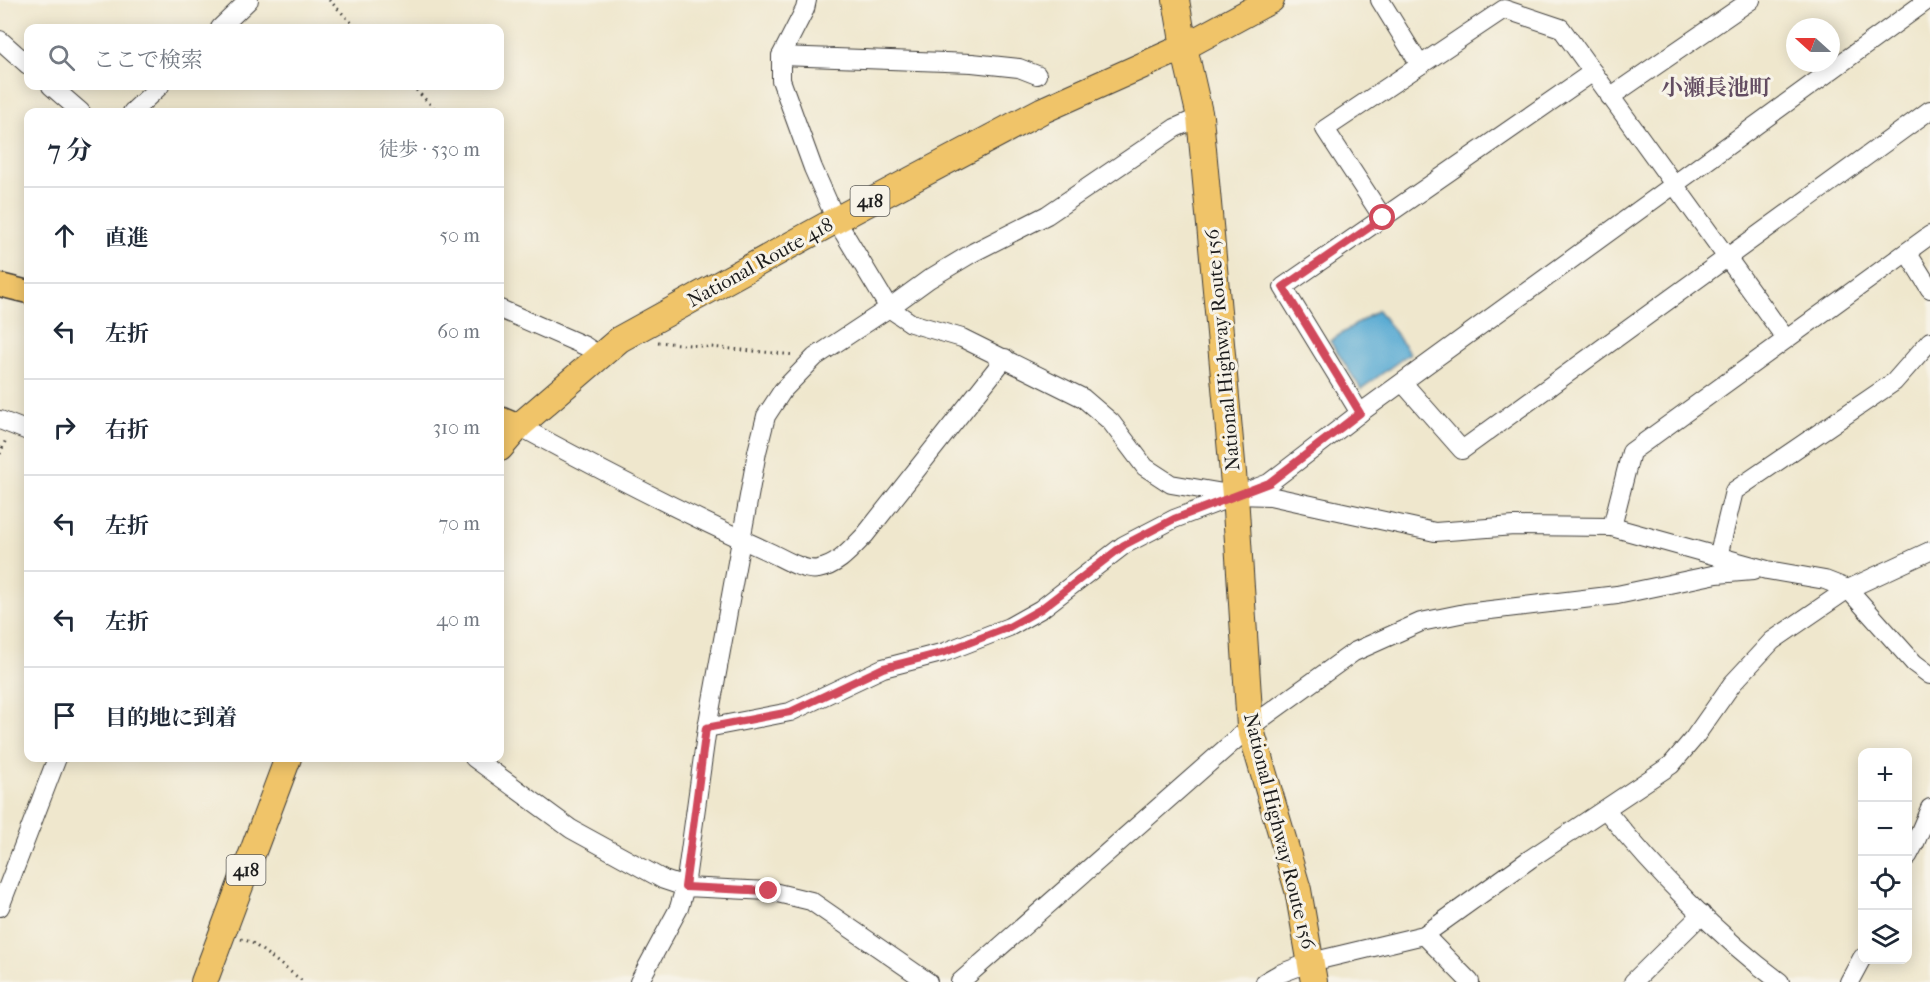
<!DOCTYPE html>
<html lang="ja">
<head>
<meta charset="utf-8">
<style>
	body { margin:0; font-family:"IM FELL French Canon","Noto Serif JP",serif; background:#f2f2f3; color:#1f2937 }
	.controls { position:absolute; right:18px; bottom:18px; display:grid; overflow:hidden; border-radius:12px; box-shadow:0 3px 15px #0003 }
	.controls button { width:54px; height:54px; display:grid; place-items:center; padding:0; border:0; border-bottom:2px solid #e0e1e3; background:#fff; color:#1f2937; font:30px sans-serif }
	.compass { position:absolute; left:1786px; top:18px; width:54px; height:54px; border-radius:50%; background:#fff; box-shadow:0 3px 15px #0003; rotate:291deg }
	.stop { position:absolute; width:18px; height:18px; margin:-14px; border:4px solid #d1495b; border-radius:50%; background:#fff }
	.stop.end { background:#d1495b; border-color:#fff; box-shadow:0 2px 6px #0008 }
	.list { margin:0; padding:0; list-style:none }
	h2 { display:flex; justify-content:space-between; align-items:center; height:78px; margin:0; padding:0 24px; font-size:26px }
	h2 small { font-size:20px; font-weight:400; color:#747a83 }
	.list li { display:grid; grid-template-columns:39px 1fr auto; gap:18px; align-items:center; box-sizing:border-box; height:96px; padding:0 24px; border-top:2px solid #e0e1e3 }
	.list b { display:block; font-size:22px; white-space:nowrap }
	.list em { font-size:20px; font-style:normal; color:#747a83 }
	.icon { flex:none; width:33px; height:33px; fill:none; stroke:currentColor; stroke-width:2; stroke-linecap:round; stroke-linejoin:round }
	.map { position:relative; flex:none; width:1930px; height:982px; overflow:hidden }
	.search { position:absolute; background:#fff; box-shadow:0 3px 15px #0003; left:24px; top:24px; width:480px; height:66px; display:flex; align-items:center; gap:15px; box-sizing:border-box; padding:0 21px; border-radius:12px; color:#747a83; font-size:22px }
	.panel { position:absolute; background:#fff; box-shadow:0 3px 15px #0003; left:24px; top:108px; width:480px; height:654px; border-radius:12px }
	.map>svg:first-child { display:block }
	.water { fill:#58aad3; stroke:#3a6378; stroke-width:1.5 }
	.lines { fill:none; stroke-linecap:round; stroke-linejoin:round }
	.minor-casing { stroke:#3c3a37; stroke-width:20 }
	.major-casing { stroke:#3c3a37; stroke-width:25 }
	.highway-casing { stroke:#3c3a37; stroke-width:28 }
	.path { stroke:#3c3a37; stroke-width:3; stroke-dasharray:1.5 4.5; stroke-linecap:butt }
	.minor { stroke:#fff; stroke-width:18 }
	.major { stroke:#f0c469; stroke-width:22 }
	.highway { stroke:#f0c469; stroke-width:26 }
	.route { stroke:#d1495b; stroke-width:8 }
	.labels { text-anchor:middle; stroke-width:6; stroke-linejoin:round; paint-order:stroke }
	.shield { fill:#f7f3e8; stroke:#5e5c59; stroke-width:1.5 }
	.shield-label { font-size:18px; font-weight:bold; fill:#1c1c1c }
	.street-label { font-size:20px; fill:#1c1c1c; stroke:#f7f3e8 }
	.quarter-label { font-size:22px; font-weight:bold; fill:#634d62; stroke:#f7f3e8 }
</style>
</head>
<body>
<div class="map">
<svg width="1930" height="982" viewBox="0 0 1930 982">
	<rect width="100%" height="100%" fill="#f7f3e8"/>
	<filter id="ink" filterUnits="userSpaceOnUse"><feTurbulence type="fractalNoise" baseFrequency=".0167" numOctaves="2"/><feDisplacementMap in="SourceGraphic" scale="12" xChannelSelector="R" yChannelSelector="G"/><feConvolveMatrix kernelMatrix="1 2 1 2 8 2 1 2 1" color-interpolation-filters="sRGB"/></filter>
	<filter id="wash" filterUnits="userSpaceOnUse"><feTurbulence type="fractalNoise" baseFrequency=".008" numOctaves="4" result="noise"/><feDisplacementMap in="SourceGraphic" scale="24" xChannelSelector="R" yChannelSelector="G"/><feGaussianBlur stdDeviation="1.35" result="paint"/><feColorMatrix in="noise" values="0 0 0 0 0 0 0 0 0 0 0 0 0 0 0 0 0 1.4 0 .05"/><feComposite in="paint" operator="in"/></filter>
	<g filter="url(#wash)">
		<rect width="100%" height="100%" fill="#efe7cd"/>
		<!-- water -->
		<polygon class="water" points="1378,310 1410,353 1361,389 1330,341"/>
	</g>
	<g filter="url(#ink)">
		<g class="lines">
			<defs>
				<g id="minor">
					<polyline points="807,0 805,9 781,56 781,80 813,168 836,220 889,308 911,323 962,338 1083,398 1111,422 1145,467 1171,484 1235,495 1270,496 1435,532 1514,526 1612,527 1767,570 1825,580 1848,589 1914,663 1930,675"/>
					<polyline points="1380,0 1420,65"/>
					<polyline points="220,28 249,0"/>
					<polyline points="0,40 28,65"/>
					<polyline points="781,56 972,63 1019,68 1037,75"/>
					<polyline points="51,86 81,112"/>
					<polyline points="1610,97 1751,0"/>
					<polyline points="132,112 160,86"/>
					<polyline points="1383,218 1325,129 1504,9 1561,28 1786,339"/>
					<polyline points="1907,252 1930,289"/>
					<polyline points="500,309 585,346 600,356"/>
					<polyline points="1403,383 1462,450 1930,110"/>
					<polyline points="1360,413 1283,287 1593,72"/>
					<polyline points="0,420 28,431"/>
					<path d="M 519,426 C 600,470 683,513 767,551 C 781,557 803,572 818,569 C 838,566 852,548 865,535 L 1005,358"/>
					<polyline points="1612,527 1631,452 1930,235"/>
					<polyline points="1718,557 1734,491 1894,382 1930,341"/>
					<polyline points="707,728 790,712 883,668 945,652 1009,627 1041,609 1124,545 1174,519 1269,483 1360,413 1928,0"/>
					<polyline points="474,758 571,829 664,880 685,887 707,728 757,452 766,416 783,390 815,357 889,308 929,279 974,252 1047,215 1175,128 1200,117"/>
					<path d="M 1606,810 C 1655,871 1717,935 1780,982"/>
					<polyline points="1908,856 1915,843 1930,808"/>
					<polyline points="0,907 57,758"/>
					<polyline points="1424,935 1470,982"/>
					<polyline points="639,982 679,908 685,887 769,891 811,901 928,982"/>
					<polyline points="960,982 1250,727 1354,652 1421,622 1465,613 1617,595 1717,574 1753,571"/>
					<polyline points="1265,982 1279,974 1311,962 1424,935 1530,859 1671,765 1694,738 1732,684 1772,641 1848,589 1930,551"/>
					<polyline points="1633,982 1702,914"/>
					<polyline points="1849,982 1862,958"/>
				</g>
				<g id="major">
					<polyline points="0,285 28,292"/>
					<polyline points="500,418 519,426"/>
				</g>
				<g id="highway">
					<polyline points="1176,0 1184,47 1200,117 1235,495 1250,727 1298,890 1314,982"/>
					<polyline points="500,448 519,426 620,339 836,220 1043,110 1184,47 1271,0"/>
					<polyline points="204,982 288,758"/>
				</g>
			</defs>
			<!-- minor casing -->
			<use href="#minor" class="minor-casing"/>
			<!-- major casing -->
			<use href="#major" class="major-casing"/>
			<!-- highway casing -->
			<use href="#highway" class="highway-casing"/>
			<!-- path -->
			<g class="path">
				<polyline points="329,0 357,28"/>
				<polyline points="412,86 438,112"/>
				<polyline points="658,342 795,355"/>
				<polyline points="0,454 6,439"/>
				<polyline points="241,939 251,942 304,982"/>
			</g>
			<!-- minor -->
			<use href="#minor" class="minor"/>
			<!-- major -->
			<use href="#major" class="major"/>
			<!-- highway -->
			<use href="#highway" class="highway"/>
		</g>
	</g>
	<g class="lines" filter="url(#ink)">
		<!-- route -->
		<polyline class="route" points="769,891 685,887 706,728 790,712 883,668 945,652 1009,627 1041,609 1124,545 1174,519 1269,483 1360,413 1283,287 1383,218"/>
	</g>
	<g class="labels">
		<!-- shield labels -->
		<g class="shield">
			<rect x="850.5" y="186" width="39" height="30" rx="4.5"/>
			<rect x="226.5" y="855" width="39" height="30" rx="4.5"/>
		</g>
		<g class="shield-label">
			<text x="870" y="207">418</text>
			<text x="246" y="876">418</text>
		</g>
		<!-- street labels -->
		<g class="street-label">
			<text transform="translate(760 262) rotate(-29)" y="7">National Route 418</text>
			<text transform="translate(1222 350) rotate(-95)" y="7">National Highway Route 156</text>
			<text transform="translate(1280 831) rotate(76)" y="7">National Highway Route 156</text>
		</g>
		<!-- quarter labels -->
		<g class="quarter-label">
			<text x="1716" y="95">小瀬長池町</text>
		</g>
	</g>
</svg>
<div class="controls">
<button>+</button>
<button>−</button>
<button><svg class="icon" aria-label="locate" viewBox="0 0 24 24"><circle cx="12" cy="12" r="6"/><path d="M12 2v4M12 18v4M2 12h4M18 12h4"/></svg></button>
<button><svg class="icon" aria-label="layers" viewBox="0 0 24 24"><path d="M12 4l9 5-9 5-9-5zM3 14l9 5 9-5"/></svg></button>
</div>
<svg class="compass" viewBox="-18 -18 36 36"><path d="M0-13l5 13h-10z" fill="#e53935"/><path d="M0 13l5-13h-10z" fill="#747a83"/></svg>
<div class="stop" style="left:1383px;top:218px"></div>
<div class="stop end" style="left:769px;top:891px"></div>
<div class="search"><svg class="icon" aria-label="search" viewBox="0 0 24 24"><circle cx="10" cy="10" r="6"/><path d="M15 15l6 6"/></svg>ここで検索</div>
<section class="panel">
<h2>7 分<small>徒歩 · 530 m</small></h2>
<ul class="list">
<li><svg class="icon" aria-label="ahead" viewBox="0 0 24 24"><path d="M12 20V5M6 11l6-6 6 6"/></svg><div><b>直進</b></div><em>50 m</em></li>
<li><svg class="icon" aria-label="left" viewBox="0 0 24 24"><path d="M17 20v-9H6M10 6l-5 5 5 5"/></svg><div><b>左折</b></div><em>60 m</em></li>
<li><svg class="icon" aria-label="right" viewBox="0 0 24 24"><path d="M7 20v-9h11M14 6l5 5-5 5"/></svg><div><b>右折</b></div><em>310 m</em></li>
<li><svg class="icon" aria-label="left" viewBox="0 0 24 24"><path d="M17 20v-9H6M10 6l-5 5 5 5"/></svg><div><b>左折</b></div><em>70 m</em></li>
<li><svg class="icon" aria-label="left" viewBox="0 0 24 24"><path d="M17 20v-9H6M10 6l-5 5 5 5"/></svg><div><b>左折</b></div><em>40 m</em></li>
<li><svg class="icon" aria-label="arrive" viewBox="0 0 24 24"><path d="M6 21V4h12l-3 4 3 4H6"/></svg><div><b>目的地に到着</b></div></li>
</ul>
</section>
</div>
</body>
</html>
